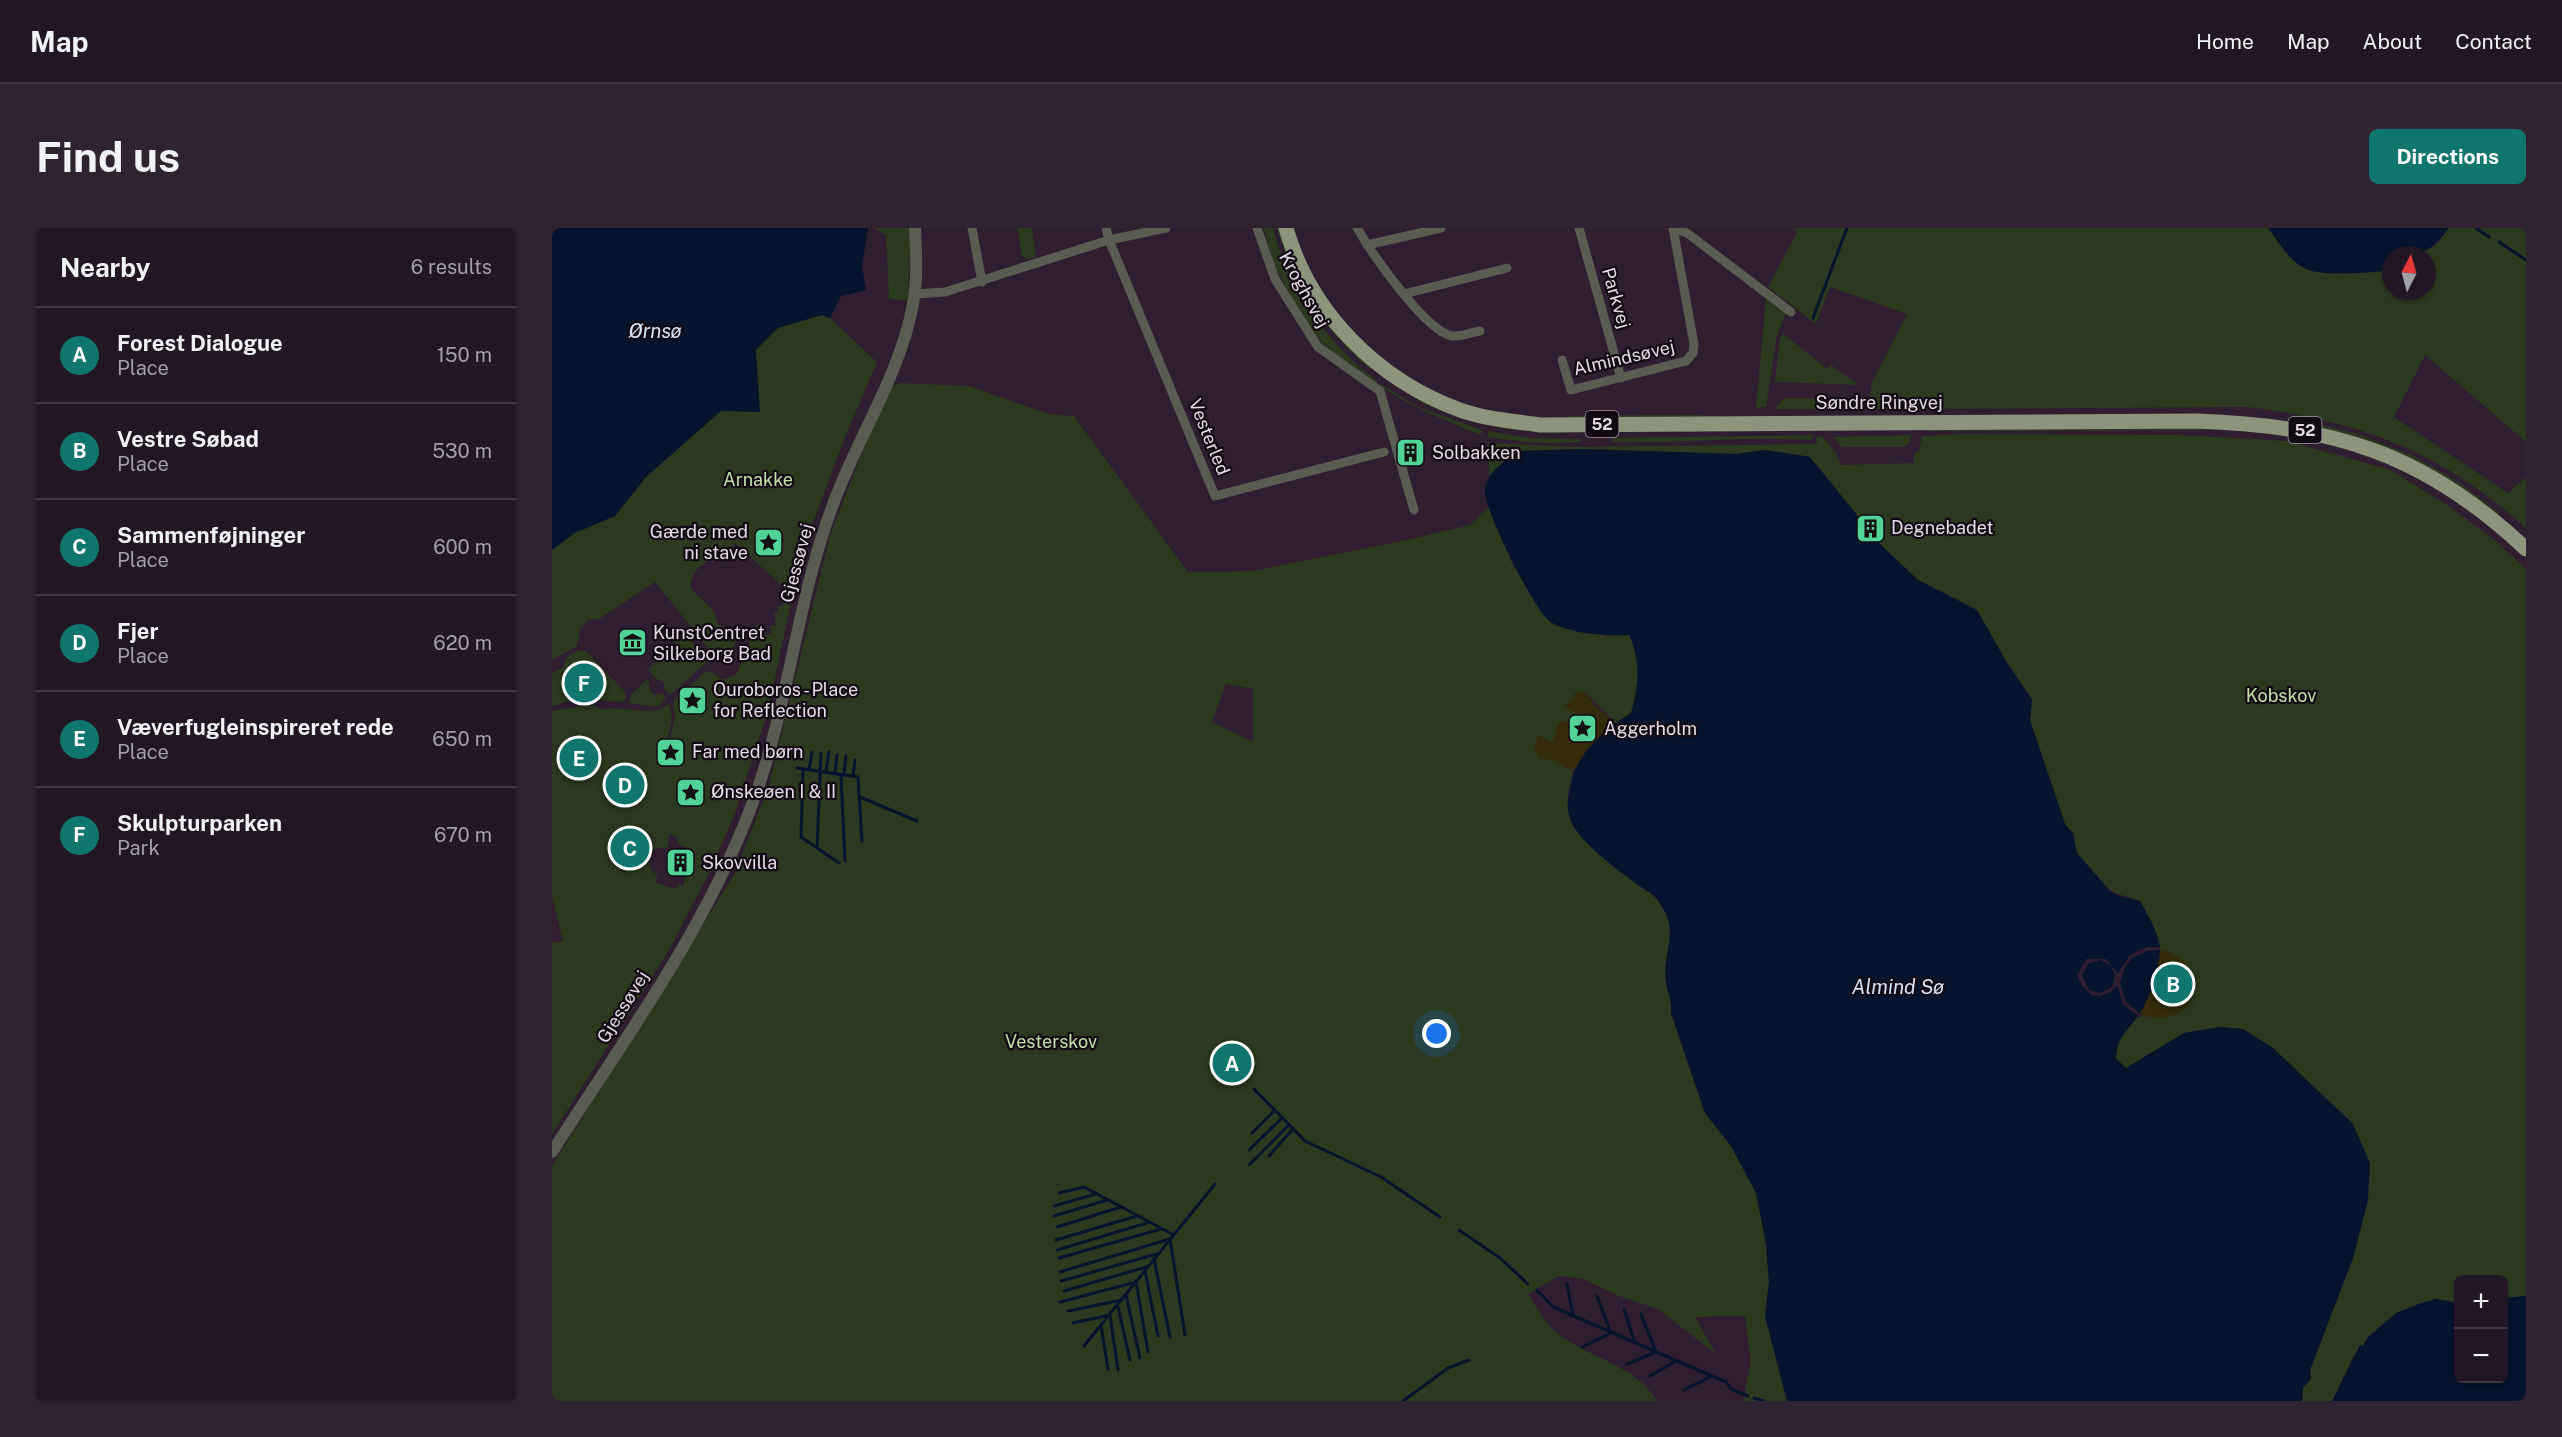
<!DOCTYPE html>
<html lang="en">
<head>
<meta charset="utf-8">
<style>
	body { margin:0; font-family:"Public Sans",sans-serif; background:#2f2331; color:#f1f3f6 }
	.controls { position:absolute; right:18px; bottom:18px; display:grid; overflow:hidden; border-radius:9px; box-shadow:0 2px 4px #0004 }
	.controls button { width:54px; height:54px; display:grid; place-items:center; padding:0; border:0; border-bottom:2px solid #403541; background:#231624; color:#f1f3f6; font:30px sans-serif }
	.compass { position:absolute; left:1830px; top:18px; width:54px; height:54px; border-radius:50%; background:#231624; box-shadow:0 2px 4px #0004; rotate:6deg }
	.you { position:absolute; left:885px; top:806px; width:21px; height:21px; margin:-15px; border:4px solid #fff; border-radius:50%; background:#1a73e8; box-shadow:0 0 0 9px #1a73e833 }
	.badge { display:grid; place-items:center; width:39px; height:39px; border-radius:50%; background:#0f766e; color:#fff; font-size:20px; font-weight:700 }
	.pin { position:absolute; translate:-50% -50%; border:3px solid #fff; box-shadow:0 2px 6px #0006 }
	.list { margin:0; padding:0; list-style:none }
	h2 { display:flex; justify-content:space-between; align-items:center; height:78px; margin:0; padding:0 24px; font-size:26px }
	h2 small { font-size:20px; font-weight:400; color:#a39fa6 }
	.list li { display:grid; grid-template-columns:39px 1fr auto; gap:18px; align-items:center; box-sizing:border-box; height:96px; padding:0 24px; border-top:2px solid #403541 }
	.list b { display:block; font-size:22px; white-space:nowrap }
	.list p { margin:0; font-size:20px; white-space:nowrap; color:#a39fa6 }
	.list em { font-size:20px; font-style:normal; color:#a39fa6 }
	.map { position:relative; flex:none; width:1974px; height:1173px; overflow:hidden; border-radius:9px }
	header { display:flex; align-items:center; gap:36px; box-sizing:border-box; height:84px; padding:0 30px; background:#231624; border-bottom:2px solid #403541 }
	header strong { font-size:28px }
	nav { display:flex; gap:33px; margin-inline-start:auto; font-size:21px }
	.intro { display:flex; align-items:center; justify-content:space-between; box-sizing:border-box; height:144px; padding:0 36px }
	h1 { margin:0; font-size:42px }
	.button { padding:15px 27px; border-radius:9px; background:#0f766e; color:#fff; font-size:21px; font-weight:700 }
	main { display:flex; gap:36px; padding:0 36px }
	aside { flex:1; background:#231624; border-radius:9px; box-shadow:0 2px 4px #0004 }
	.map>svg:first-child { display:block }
	.green { fill:#2b391e; fill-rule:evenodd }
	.sand { fill:#342b0a }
	.water { fill:#04142c }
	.pier { fill:#2f1d30; fill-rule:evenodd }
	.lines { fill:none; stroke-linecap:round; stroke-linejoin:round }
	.stream { stroke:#04142c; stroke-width:3 }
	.minor { stroke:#595d51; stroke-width:9 }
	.tertiary { stroke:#595d51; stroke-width:12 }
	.primary { stroke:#8c957c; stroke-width:15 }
	.labels { text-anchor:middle; stroke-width:4.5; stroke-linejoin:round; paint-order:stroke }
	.shield { fill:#120a13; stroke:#a69ca7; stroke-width:1.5 }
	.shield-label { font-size:16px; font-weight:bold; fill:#e6dae7 }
	.street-label { font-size:18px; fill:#e6dae7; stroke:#120a13 }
	.poi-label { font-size:18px; fill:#e6dae7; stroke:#120a13; text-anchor:start }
	.park-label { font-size:18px; fill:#c2e1a7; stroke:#120a13 }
	.water-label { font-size:20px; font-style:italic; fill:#d2e1f6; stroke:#120a13 }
</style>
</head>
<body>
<header>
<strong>Map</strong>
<nav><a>Home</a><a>Map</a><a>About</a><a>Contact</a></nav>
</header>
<div class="intro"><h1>Find us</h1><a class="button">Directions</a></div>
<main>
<aside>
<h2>Nearby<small>6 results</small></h2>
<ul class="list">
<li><span class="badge">A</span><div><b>Forest Dialogue</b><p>Place</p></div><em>150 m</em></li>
<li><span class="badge">B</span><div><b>Vestre Søbad</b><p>Place</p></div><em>530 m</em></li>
<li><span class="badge">C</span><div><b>Sammenføjninger</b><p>Place</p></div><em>600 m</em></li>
<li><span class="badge">D</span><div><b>Fjer</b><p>Place</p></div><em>620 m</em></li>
<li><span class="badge">E</span><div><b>Væverfugleinspireret rede</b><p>Place</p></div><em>650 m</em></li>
<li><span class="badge">F</span><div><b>Skulpturparken</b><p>Park</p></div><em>670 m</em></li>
</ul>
</aside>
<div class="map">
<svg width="1974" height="1173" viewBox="0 0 1974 1173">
	<rect width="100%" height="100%" fill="#2f1d30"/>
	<!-- green -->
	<g class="green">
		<polygon points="322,0 359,0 356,72 337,71 334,7"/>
		<polygon points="465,0 480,0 484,29 474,31 470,27"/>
		<path d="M 712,0 L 721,0 C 737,62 775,115 825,153 L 823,156 L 776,123 L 751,89 L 722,37 Z"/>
		<path d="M 725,0 L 728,0 L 820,139 L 818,141 C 774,104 740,56 725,0 Z"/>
		<path d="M 1241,0 L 1716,0 L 1740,30 L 1793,45 L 1839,42 L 1839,63 L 1875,63 L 1875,27 L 1866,27 L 1884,17 L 1897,0 L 1974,0 L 1974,214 L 1873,127 L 1842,189 L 1956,265 L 1974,249 L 1974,300 C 1889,223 1808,193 1695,179 L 1323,181 L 1318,168 L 1320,154 L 1355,86 L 1278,59 L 1264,96 L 1216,59 L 1245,4 Z"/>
		<polygon points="1214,70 1234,85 1225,108 1214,179 1204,180"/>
		<path d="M 270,87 L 278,90 L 325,134 L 292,212 L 249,327 L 216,483 L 182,588 L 158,643 L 116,724 L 0,906 L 0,715 L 11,713 L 0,669 L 0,483 L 41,476 L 50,482 C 72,476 98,491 117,476 L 120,491 L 115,514 L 117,515 L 123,489 L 121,473 L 152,445 L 159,443 L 170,452 L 184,447 L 206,394 L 211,407 L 219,406 L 218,398 L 224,397 L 222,386 L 226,384 L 225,379 L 231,378 L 230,372 L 236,363 L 183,315 L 179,325 C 158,332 141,335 138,360 L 162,383 L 166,396 L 186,408 L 180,421 L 170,420 L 160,425 L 103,354 L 47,391 L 36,392 L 28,401 L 25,418 L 0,432 L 0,322 L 218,101 ZM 117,606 L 124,609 L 127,617 L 142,622 L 131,658 L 126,656 L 124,661 L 104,655 L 105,647 L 100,643 L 96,633 L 102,621 L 116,619 Z"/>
		<polygon points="1232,106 1275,141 1279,137 1307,157 1223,154 1228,109"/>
		<path d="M 348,155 L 417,158 L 497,186 L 522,188 L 636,344 L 701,343 L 850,313 L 918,297 L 938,277 L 961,338 L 1052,408 L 1077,407 C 1092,440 1084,478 1081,513 L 1034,465 L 1027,487 L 1007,498 L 1000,515 L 987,530 L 1000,532 L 1021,543 C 1019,554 1014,570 1016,580 C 1026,625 1076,640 1104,671 C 1130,700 1110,723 1114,754 C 1116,767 1120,770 1119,785 L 1153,885 L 1179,918 L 1204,965 L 1214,1016 L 1217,1054 L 1213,1088 L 1235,1173 L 1191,1173 L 1199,1133 L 1193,1088 L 1143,1089 L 1164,1126 L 1106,1081 L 1067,1068 L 1031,1051 L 1007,1048 L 976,1066 C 983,1077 991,1091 1000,1100 C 1031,1130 1082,1134 1105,1173 L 0,1173 L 0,938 L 183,645 L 217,557 L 278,307 L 312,220 L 340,158 ZM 674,456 L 701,461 L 701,514 L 660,494 Z"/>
		<path d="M 828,156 L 867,179 L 930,202 L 929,207 C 893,193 859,178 826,157 Z"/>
		<polygon points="1232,170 1304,171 1312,177 1312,182 1223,181"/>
		<path d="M 868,171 L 1014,203 L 1014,205 C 962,205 914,196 866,173 Z"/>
		<polygon points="1081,187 1082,190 1015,191 1015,188"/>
		<polygon points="1084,187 1151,187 1150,189 1084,190"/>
		<polygon points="1748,192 1803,205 1854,225 1853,228 1803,208 1748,195"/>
		<polygon points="1654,199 1673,202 1376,203 1377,201"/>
		<path d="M 936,203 L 979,210 L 1028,211 L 1028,214 C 999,217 968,214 936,209 Z"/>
		<path d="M 1409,206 L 1627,207 L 1735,213 L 1839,242 L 1895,277 L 1944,313 L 1974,341 L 1974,1068 L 1952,1070 L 1952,1052 L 1906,1052 L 1906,1075 L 1884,1071 L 1844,1085 L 1802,1127 L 1780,1173 L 1750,1173 L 1751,1160 L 1759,1151 L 1758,1142 L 1801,1030 L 1816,972 L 1801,896 L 1721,820 L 1691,801 L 1669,799 L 1632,805 L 1574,841 L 1536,835 C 1549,823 1566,812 1577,799 C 1612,756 1621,709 1579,669 C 1557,668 1537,644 1526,626 C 1520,615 1522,606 1513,596 L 1478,492 L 1480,471 L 1454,433 L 1425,382 L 1366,352 L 1330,318 L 1258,229 L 1213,222 L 1184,226 L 1030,221 L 966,223 L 937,248 L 936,215 L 1019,219 L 1258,216 L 1265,215 L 1265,208 L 1271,209 L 1284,225 L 1289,237 L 1362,235 L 1362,226 L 1367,223 L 1370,208 Z"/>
		<path d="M 1261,207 L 1259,212 C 1192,208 1124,216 1061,214 L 1061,210 Z"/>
		<polygon points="1360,207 1356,217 1350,219 1290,219 1281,209"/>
		<polygon points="1856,225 1903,252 1901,255 1854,228"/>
		<polygon points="1905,253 1947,285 1946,287 1903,256"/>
		<polygon points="126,399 153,428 154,435 118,467 113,462 112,454 103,450 96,441 123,416 116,408"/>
		<polygon points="26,422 34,423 73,464 74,470 70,474 27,471 0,478 0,445 11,439 15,429"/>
		<polygon points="96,450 99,464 103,467 110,465 114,470 106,479 77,475 79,467"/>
	</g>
	<!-- sand -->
	<g class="sand">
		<polygon points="1024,463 1034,465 1042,477 1063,495 1027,533 1021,543 1000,532 987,530 982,520 987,506 1000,515 1007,494 1018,494 1027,487 1012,479 1020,472"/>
		<path d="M 1608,722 C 1665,732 1643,809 1588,786 L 1605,739 Z"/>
	</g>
	<!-- water -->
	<g class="water">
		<polygon points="0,0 316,0 310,39 314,62 289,68 278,90 270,87 226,100 204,122 208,184 169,183 94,249 63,288 23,305 0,322"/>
		<path d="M 1716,0 L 1897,0 C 1878,25 1870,27 1839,27 L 1838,43 C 1817,44 1773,49 1754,41 C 1738,34 1726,13 1716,0 Z"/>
		<path d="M 1030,221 L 1184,226 L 1213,222 L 1258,229 L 1330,318 L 1366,352 L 1425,382 L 1454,433 L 1480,472 L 1478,492 L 1513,596 L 1521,605 L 1525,625 L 1558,663 L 1567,668 L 1588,673 C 1595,685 1607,706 1608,720 C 1608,739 1598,771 1587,787 C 1575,803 1565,810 1564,830 L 1574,840 L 1632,805 L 1669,799 L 1691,801 L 1721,820 L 1801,896 L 1818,935 L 1816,972 L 1801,1030 L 1758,1142 L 1759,1151 L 1751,1160 L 1750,1173 L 1235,1173 L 1213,1088 L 1217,1054 L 1214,1016 L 1204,965 L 1179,918 L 1153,885 L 1119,785 C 1120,770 1116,767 1114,754 C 1109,723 1131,704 1105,671 C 1100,665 1090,660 1083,655 C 1064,640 1022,611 1017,587 C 1014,577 1017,566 1019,556 C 1024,526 1054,500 1079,485 C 1086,458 1090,433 1077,407 C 1056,408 1013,406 996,392 C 981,379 929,277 933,260 C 936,243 953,233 966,223 Z"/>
		<polygon points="1974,1068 1974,1173 1780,1173 1808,1117 1811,1118 1816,1109 1844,1085 1869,1075 1884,1071 1906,1075 1906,1150 1952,1150 1952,1070"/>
	</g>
	<!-- pier -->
	<path class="pier" d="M 1595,719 L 1608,719 L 1608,722 L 1595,723 L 1580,730 L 1572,741 L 1568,755 L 1574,774 L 1590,787 L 1588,790 L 1571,776 L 1565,757 L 1559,764 L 1548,768 L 1541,768 L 1530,758 L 1525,747 L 1534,731 L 1554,731 L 1566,745 L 1578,727 ZM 1548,732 L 1559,737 L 1563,747 L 1560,759 L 1548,765 L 1537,762 L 1530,747 L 1537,735 Z"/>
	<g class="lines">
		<!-- stream -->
		<g class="stream">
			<polyline points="1924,0 1937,9"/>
			<polyline points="1947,14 1974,32"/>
			<polyline points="1261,90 1295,0"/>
			<polyline points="245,540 306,549 310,613"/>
			<polyline points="251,541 249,609 287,635"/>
			<polyline points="257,542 260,524"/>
			<polyline points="274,544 277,524"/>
			<polyline points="283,546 285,527"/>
			<polyline points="289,547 293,633"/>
			<polyline points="292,547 294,528"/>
			<polyline points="301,548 303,532"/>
			<polyline points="308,569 365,593"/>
			<polyline points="265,618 269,525"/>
			<polyline points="702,861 753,913 829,949 888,989"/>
			<polyline points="700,905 722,883"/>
			<polyline points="697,922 730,890"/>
			<polyline points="717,928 741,901"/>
			<polyline points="697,937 737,897"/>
			<polyline points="507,965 532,959 622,1007"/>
			<polyline points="502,978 544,966"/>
			<polyline points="502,988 555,972"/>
			<polyline points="505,999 569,979"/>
			<polyline points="907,1002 948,1030 976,1056"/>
			<polyline points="504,1012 585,988"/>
			<polyline points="505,1022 598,994"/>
			<polyline points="507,1030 609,1001"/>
			<polyline points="602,1031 618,1109"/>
			<polyline points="593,1043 606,1108"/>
			<polyline points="508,1044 618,1011 633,1107"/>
			<polyline points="509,1053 605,1026"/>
			<polyline points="1015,1056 1021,1087"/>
			<polyline points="985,1062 1001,1079 1174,1154 1179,1161 1196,1168"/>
			<polyline points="512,1063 594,1039"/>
			<polyline points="574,1067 588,1130"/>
			<polyline points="508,1074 584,1054 596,1124"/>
			<polyline points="566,1079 578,1132"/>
			<polyline points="1072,1081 1083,1115"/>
			<polyline points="516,1083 570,1072"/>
			<polyline points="521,1095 558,1087 566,1142"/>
			<polyline points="549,1098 556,1141"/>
			<polyline points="532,1118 663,956"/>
			<polyline points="1030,1119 1059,1105 1045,1068"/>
			<polyline points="1075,1136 1104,1124 1089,1086"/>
			<polyline points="1098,1148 1124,1133"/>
			<polyline points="1132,1162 1160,1148"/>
			<polyline points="1202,1170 1212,1173"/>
			<polyline points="851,1173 896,1140 917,1132"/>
		</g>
		<!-- minor -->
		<g class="minor">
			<polyline points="420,0 430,54"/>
			<polyline points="554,0 557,12 663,268 832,224"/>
			<polyline points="705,0 723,51 766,119 828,163 862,282"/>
			<path d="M 805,0 C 819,24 873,103 900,108 C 908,109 920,104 928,103"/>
			<polyline points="1027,0 1069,150"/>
			<polyline points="1121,1 1135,5 1239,84"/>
			<polyline points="815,17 889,0"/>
			<polyline points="363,66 393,64 557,12 614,0"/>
			<polyline points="852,66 955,40"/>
			<polyline points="1010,132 1019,162 1134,133 1141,125 1142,116 1121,0"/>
		</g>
		<!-- tertiary -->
		<path class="tertiary" d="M 0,924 C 75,807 160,693 206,560 C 237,469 246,372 279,282 C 303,213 348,148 361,76 C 366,51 364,25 363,0"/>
		<!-- primary -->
		<path class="primary" d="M 734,0 C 758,85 826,152 908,182 C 933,191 961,193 988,197 L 1645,193 C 1782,198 1872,225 1974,321"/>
	</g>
	<!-- icons -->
	<defs>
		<symbol id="building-square" viewBox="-11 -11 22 22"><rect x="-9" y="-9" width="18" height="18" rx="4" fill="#51d398" stroke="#120a13"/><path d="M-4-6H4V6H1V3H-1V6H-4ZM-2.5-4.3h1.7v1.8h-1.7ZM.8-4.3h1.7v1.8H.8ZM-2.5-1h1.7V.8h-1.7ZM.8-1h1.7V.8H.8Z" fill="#111"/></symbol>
		<symbol id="sight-square" viewBox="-11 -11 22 22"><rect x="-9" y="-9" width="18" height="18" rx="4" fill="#51d398" stroke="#120a13"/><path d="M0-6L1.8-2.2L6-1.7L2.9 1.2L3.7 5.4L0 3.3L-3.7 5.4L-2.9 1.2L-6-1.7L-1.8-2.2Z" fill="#111"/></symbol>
		<symbol id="museum-square" viewBox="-11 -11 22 22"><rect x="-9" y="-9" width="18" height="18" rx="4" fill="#51d398" stroke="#120a13"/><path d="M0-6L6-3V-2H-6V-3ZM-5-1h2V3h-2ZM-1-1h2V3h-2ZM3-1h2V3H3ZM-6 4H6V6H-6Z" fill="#111"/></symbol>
	</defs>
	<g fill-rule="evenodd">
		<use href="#building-square" x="842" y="208" width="33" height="33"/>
		<use href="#building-square" x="1302" y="284" width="33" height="33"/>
		<use href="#sight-square" x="200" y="298" width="33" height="33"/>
		<use href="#museum-square" x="64" y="398" width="33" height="33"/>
		<use href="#sight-square" x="124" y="456" width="33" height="33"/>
		<use href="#sight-square" x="1014" y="484" width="33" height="33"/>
		<use href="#sight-square" x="102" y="508" width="33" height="33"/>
		<use href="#sight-square" x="122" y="548" width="33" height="33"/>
		<use href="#building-square" x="112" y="618" width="33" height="33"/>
	</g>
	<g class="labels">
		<!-- shield labels -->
		<g class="shield">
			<rect x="1033.5" y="183" width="33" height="26" rx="4.5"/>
			<rect x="1736.5" y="189" width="33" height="26" rx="4.5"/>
		</g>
		<g class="shield-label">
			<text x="1050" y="202">52</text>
			<text x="1753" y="208">52</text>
		</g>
		<!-- street labels -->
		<g class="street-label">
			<text transform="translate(752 62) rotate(61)" y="6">Kroghsvej</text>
			<text transform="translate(1064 70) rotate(74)" y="6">Parkvej</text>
			<text transform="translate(1072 130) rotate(-13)" y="6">Almindsøvej</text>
			<text x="1327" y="181">Søndre Ringvej</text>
			<text transform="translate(657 209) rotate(68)" y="6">Vesterled</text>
			<text transform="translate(245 335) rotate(-75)" y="6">Gjessøvej</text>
			<text transform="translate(71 779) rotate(-58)" y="6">Gjessøvej</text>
		</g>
		<!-- poi labels -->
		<g class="poi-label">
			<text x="880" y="231">Solbakken</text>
			<text x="1339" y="306">Degnebadet</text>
			<text x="196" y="310" text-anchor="end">Gærde med<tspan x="196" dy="21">ni stave</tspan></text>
			<text x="101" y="411">KunstCentret<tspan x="101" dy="21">Silkeborg Bad</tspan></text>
			<text x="161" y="468">Ouroboros - Place<tspan x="161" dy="21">for Reflection</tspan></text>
			<text x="1052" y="507">Aggerholm</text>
			<text x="140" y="530">Far med børn</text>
			<text x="159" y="570">Ønskeøen I &amp; II</text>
			<text x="150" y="641">Skovvilla</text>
		</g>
		<!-- park labels -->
		<g class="park-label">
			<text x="206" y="258">Arnakke</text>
			<text x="1729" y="474">Kobskov</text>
			<text x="499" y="820">Vesterskov</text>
		</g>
		<!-- water labels -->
		<g class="water-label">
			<text x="103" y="110">Ørnsø</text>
			<text x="1346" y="766">Almind Sø</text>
		</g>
	</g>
</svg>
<div class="controls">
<button>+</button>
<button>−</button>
</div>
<svg class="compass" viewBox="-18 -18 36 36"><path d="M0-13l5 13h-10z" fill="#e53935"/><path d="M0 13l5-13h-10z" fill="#a39fa6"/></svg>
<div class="you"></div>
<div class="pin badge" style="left:680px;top:835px">A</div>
<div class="pin badge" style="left:1621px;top:756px">B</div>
<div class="pin badge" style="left:78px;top:620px">C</div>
<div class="pin badge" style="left:73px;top:557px">D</div>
<div class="pin badge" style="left:27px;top:530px">E</div>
<div class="pin badge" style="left:32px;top:455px">F</div>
</div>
</main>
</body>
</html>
